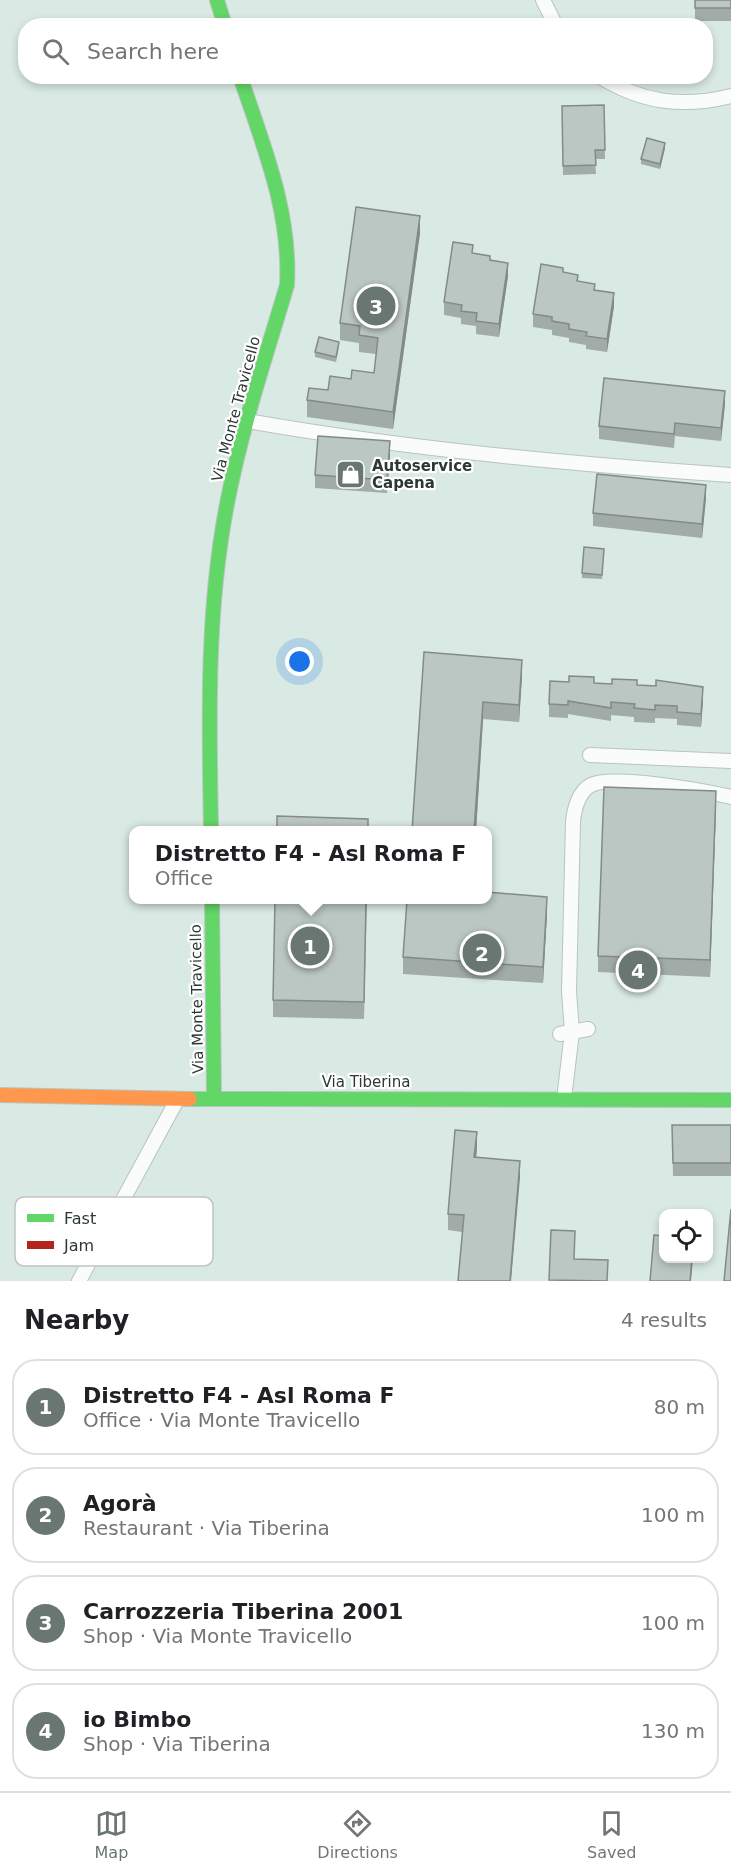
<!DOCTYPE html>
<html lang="en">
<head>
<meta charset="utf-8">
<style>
	body { margin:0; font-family:"DejaVu Sans",sans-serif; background:#f2f2f2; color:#202124 }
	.controls { position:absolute; right:18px; bottom:18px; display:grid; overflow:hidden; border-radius:12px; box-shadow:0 3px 9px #0003 }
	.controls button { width:54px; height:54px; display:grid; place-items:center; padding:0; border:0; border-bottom:2px solid #e0e0e0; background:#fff; color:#202124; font:30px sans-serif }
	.you { position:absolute; left:300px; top:662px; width:21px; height:21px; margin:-15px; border:4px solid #fff; border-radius:50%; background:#1a73e8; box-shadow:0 0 0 9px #1a73e833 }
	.badge { display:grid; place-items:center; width:39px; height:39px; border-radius:50%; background:#697671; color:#fff; font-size:20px; font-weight:700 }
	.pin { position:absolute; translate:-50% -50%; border:3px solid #fff; box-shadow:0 2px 6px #0006 }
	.popup { position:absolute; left:129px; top:826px; width:363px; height:78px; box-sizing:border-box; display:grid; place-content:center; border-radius:12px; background:#fff; filter:drop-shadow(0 2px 4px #0005); font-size:20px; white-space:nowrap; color:#757577 }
	.popup b { font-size:22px; color:#202124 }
	.popup::after { content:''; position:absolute; left:50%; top:100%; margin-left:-12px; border:12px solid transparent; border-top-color:#fff }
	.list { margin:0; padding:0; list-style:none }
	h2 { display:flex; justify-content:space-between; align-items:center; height:78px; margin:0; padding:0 24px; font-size:26px }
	h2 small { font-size:20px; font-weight:400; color:#757577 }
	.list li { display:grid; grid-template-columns:39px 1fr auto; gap:18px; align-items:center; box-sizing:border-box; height:96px; margin:0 12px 12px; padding:0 12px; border:2px solid #e0e0e0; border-radius:24px }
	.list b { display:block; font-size:22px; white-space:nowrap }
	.list p { margin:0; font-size:20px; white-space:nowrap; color:#757577 }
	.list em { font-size:20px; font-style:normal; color:#757577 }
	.icon { flex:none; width:33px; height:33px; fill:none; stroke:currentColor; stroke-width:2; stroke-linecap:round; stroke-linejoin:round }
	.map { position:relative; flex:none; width:731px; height:1281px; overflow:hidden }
	.search { position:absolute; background:#fff; box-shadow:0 3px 9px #0003; left:18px; right:18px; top:18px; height:66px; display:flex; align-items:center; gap:15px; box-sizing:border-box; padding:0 21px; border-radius:24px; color:#757577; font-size:22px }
	.sheet { height:510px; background:#fff }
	nav { display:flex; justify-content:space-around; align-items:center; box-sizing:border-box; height:84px; border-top:2px solid #e0e0e0; background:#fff; font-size:16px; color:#757577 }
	nav a { display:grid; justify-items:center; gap:3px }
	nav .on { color:#697671 }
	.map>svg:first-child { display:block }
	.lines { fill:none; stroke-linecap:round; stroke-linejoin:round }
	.lane-casing { stroke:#b8c4bf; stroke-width:16 }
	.fast-casing { stroke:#b8c4bf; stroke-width:16 }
	.slow-casing { stroke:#b8c4bf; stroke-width:16 }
	.lane { stroke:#f9fcfb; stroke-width:14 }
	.fast { stroke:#63d668; stroke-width:14 }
	.slow { stroke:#ff974d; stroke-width:14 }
	.wall { fill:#a1aba8 }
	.shaded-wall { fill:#838b88 }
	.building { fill:#bbc7c3; stroke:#838b88; stroke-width:1.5 }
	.labels { text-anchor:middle; stroke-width:4.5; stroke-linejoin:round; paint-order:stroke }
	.street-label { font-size:15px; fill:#2d3834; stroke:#fff }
	.poi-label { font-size:15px; font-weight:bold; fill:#2d3834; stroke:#fff; text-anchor:start }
	.key { fill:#fff; stroke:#c0c3c2; stroke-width:1.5 }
	.key-label { font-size:16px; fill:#2d3834 }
</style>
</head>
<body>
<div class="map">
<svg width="731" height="1281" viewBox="0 0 731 1281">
	<rect width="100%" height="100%" fill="#d9e9e3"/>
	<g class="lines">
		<defs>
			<g id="lane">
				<polyline points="543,0 556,26"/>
				<path d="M 599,76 C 642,103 683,108 731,96"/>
				<path d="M 248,421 C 407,449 570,464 731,475"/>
				<polyline points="590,755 731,761"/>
				<polyline points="560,1034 588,1029"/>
				<path d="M 564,1099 L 572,1032 L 569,991 L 573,822 C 574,809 579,791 591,785 C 612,774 706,791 731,797"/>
				<polyline points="79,1281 177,1100"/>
			</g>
			<g id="fast">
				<polyline points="217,0 225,26"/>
				<path d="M 211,830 C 209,720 206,608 228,499 C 242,427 266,356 287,285 C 291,211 263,145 240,76"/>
				<polyline points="212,900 214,1099"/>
				<polyline points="190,1099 731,1100"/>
			</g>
			<polyline id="slow" points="0,1095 190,1099"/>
		</defs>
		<!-- lane casing -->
		<use href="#lane" class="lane-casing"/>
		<!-- fast casing -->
		<use href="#fast" class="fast-casing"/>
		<!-- slow casing -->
		<use href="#slow" class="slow-casing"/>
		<!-- lane -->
		<use href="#lane" class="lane"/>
		<!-- fast -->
		<use href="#fast" class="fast"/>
		<!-- slow -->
		<use href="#slow" class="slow"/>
	</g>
	<!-- wall -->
	<g class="wall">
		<rect x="695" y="0" width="36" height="21"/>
		<polygon points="604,105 605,159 595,159 596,174 563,175 562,106"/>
		<polygon points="665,148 660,169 641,164 641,159"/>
		<polygon points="420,233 393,429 307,417 307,400 351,379 374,373 376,354 359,352 359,343 340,340 340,323"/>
		<polygon points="473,253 490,261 508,276 499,337 476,334 476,326 461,324 461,318 444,315 444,302"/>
		<polygon points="563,272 595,290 614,306 607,352 586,349 586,345 569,342 569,338 552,335 552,330 533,327 533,314"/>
		<polygon points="339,347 336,362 315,357 315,352"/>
		<polygon points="725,404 721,441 675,436 674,448 599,439 599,426"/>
		<polygon points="390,454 387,493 315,488 315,475"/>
		<polygon points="706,498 702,538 593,526 593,513"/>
		<polygon points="604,553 602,579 582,578 582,573"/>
		<polygon points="424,652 522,676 519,722 483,719 476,831 412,831"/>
		<polygon points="594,683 637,685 703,700 701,727 677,725 677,719 655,718 655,723 634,722 634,717 611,715 611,721 568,714 568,718 549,717 549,704"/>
		<polygon points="716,808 710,977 598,972 598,956"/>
		<polygon points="367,900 364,1019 273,1017 273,1000"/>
		<polygon points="547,914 543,983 403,974 403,957"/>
		<polygon points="672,1125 731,1125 731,1176 673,1176"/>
		<polygon points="477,1149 476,1158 520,1178 462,1232 448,1230 448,1214"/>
	</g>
	<!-- shaded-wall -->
	<g class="shaded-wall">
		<polygon points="665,143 665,148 660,169 660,164"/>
		<polygon points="420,216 420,233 393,429 393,412"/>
		<polygon points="508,263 508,276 499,337 499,324"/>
		<polygon points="614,293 614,306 607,352 607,339"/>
		<polygon points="725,391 725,404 721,441 721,428"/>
		<polygon points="390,441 390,454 387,493 387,480"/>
		<polygon points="706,485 706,498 702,538 702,524"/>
		<polygon points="522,660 522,676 519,722 519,705"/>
		<polygon points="703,687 703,700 701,727 701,714"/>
		<polygon points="483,702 483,719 476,831 474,831"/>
		<polygon points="716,791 716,808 710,977 710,960"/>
		<polygon points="547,897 547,914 543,983 543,967"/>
		<polygon points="477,1132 477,1149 474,1174 474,1157"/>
		<polygon points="520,1161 520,1178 511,1281 510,1281"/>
		<polygon points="692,1258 693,1258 691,1281 690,1281"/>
	</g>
	<!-- building -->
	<g class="building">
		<rect x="695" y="0" width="36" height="8"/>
		<polygon points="604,105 605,150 595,150 596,165 563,166 562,106"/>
		<polygon points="647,138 665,143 660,164 641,159"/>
		<polygon points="356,207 420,216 393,412 307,400 309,388 328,390 330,376 351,379 352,370 374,373 378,338 359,335 360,326 340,323"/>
		<polygon points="453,242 473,245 472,253 490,256 490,260 508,263 499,324 476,321 477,313 461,311 462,305 444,302"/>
		<polygon points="541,264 563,268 563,272 578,275 577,281 595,284 594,290 614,293 607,339 586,336 587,332 569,329 569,324 552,321 552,317 533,314"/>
		<polygon points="319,337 339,342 336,357 315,352"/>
		<polygon points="604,378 725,391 721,428 675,423 674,434 599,426"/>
		<polygon points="318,436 390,441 387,480 315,475"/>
		<polygon points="597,474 706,485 702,524 593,513"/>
		<polygon points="584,547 604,549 602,575 582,573"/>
		<polygon points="424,652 522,660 519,705 483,702 474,831 412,831"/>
		<polygon points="569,676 594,677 594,683 612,684 612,679 637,680 637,685 656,686 656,680 703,687 701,714 677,712 677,706 655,705 655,710 634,708 635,704 611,702 611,708 568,701 568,705 549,704 550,681 569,682"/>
		<polygon points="604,787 716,791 710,960 598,956"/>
		<polygon points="277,816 368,819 368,831 277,831"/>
		<polygon points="487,892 547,897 543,967 403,957 407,900 487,900"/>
		<polygon points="275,900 366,900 364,1002 273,1000"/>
		<polygon points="672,1125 731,1125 731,1163 673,1163"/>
		<polygon points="455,1130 477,1132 474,1157 520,1161 510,1281 458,1281 464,1215 448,1214"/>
		<polygon points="731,1209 731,1281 724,1281"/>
		<polygon points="551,1230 575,1231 574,1259 608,1260 607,1281 549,1280"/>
		<polygon points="654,1235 663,1236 663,1258 692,1258 690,1281 650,1281"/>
	</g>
	<!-- icons -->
	<defs>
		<symbol id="shop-square" viewBox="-11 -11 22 22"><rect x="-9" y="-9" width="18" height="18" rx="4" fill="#697671" stroke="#fff"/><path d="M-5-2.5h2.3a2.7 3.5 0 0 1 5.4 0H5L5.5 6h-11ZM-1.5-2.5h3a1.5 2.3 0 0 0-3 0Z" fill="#fff"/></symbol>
	</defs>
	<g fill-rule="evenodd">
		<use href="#shop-square" x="334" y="458" width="33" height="33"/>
	</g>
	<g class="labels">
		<!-- street labels -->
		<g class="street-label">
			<text transform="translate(236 409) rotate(-75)" y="5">Via Monte Travicello</text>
			<text transform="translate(197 999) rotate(-91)" y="5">Via Monte Travicello</text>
			<text x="366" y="1087">Via Tiberina</text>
		</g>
		<!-- poi labels -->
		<g class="poi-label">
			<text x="372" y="471">Autoservice<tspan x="372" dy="17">Capena</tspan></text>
		</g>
	</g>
	<!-- legend -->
	<rect x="15" y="1197" width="198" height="69" rx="9" class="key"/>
	<rect x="27" y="1214" width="27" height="8" fill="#63d668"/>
	<rect x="27" y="1241" width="27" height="8" fill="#b3261e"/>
	<g class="key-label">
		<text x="64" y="1224">Fast</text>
		<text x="64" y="1251">Jam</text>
	</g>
</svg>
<div class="controls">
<button><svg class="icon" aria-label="locate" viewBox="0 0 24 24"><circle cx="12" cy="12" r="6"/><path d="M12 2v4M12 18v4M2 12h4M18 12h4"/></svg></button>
</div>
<div class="you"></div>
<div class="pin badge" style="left:310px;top:946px">1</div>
<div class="popup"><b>Distretto F4 - Asl Roma F</b>Office</div>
<div class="pin badge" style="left:482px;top:953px">2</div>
<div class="pin badge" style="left:376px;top:306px">3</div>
<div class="pin badge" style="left:638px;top:970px">4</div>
<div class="search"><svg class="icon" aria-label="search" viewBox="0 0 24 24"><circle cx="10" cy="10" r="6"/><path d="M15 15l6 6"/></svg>Search here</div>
</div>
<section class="sheet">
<h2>Nearby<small>4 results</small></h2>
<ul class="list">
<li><span class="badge">1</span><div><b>Distretto F4 - Asl Roma F</b><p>Office · Via Monte Travicello</p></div><em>80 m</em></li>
<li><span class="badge">2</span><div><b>Agorà</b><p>Restaurant · Via Tiberina</p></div><em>100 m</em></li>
<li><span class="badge">3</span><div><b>Carrozzeria Tiberina 2001</b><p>Shop · Via Monte Travicello</p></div><em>100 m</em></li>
<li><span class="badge">4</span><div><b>io Bimbo</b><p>Shop · Via Tiberina</p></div><em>130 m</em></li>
</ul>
</section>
<nav>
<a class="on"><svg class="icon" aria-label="map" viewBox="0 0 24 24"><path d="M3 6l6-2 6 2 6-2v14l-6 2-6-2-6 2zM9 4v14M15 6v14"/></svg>Map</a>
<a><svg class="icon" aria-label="directions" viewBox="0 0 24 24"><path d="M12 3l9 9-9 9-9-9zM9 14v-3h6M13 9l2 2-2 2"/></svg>Directions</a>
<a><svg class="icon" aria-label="saved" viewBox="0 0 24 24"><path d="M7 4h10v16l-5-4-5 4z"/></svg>Saved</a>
</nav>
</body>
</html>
